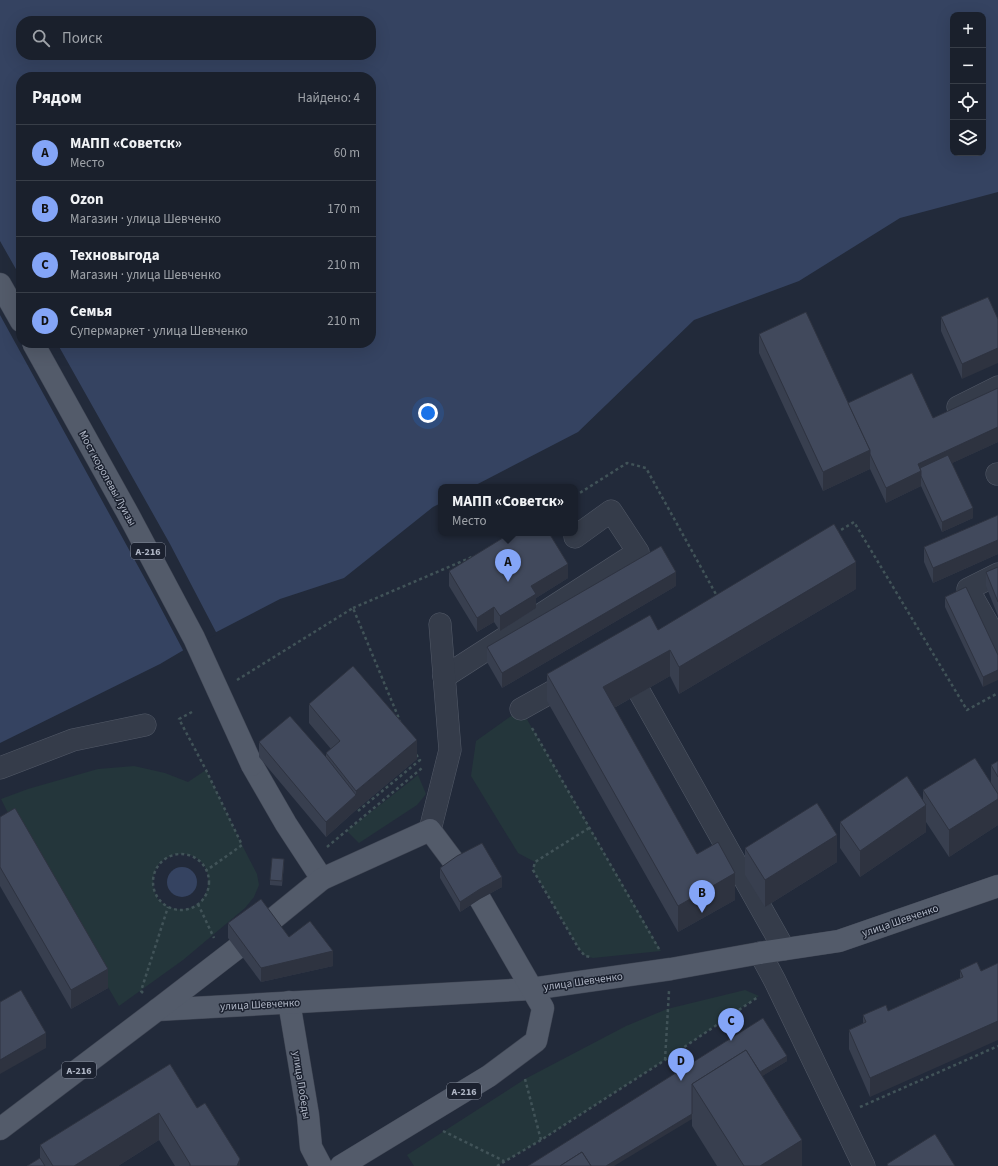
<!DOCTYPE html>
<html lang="ru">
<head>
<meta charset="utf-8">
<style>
	body { margin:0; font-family:"Source Sans 3",sans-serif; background:#232834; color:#f1f3f6 }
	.controls { position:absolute; right:12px; top:12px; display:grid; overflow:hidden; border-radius:8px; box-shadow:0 4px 16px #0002 }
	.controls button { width:36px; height:36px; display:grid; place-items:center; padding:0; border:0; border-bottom:1px solid #383e48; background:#1a202c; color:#f1f3f6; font:20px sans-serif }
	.you { position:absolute; left:428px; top:413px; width:14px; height:14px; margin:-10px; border:3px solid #fff; border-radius:50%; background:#1a73e8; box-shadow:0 0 0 6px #1a73e833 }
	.badge { display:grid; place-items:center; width:26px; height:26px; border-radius:50%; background:#84a5f7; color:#111; font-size:13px; font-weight:700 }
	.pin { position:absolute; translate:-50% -33px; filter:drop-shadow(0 1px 2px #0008) }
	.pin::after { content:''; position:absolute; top:21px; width:14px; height:12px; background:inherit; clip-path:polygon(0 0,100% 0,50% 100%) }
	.popup { position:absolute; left:438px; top:484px; width:140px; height:52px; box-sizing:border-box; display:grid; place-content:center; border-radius:8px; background:#1a202c; filter:drop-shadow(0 1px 3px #0005); font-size:13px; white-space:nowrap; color:#9fa3a9 }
	.popup b { font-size:15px; color:#f1f3f6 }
	.popup::after { content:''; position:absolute; left:50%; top:100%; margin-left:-8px; border:8px solid transparent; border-top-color:#1a202c }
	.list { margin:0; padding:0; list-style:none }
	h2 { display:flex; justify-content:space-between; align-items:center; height:52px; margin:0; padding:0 16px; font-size:17px }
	h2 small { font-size:13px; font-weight:400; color:#9fa3a9 }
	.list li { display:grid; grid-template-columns:26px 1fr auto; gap:12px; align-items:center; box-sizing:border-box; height:56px; padding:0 16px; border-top:1px solid #383e48 }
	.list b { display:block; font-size:15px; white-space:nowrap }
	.list p { margin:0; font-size:13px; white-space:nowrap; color:#9fa3a9 }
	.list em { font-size:13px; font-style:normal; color:#9fa3a9 }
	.icon { flex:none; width:22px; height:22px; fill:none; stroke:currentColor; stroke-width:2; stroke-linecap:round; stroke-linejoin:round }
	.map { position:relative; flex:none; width:998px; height:1166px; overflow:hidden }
	.search { position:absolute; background:#1a202c; box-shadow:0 4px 16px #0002; left:16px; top:16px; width:360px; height:44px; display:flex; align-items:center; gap:10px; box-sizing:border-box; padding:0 14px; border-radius:16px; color:#9fa3a9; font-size:15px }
	.panel { position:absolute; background:#1a202c; box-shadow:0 4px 16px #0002; left:16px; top:72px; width:360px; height:276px; border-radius:16px }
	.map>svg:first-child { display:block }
	.green { fill:#24363b; fill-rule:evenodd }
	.water { fill:#354361; fill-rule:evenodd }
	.pier { fill:#222a3a }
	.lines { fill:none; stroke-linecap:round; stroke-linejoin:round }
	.minor-casing { stroke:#535a68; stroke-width:23 }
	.major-casing { stroke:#3f4553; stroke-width:23 }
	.path { stroke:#415358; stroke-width:2.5; stroke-dasharray:3 3; stroke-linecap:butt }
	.minor { stroke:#353c4a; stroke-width:22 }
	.major { stroke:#535b6a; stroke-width:22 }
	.major-bridge-casing { stroke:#3f4553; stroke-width:23; stroke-linecap:butt }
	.major-bridge { stroke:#535b6a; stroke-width:22 }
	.wall { fill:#383f4f }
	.shaded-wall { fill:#2e3340 }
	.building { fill:#41495c; stroke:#2e3340 }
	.labels { text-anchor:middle; stroke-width:3; stroke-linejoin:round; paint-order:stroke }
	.shield { fill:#1b212f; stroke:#838a99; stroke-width:1 }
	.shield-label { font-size:10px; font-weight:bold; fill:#b0b7c6 }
	.street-label { font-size:11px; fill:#b0b7c6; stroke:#1b212f }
</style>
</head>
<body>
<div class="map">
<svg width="998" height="1166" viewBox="0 0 998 1166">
	<rect width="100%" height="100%" fill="#222a3a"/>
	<!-- green -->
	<g class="green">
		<polygon points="521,709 661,951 593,958 585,956 579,949 533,870 535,862 518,853 471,776 476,741"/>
		<path d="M 134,766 L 165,773 L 188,782 L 206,770 L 242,845 L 257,874 L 259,885 L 254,897 L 245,908 L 183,960 L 119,1006 L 15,827 L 1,799 L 28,789 L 98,769 ZM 175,854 C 178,854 181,854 184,854 C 221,858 214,914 176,909 C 170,908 162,904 158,899 C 151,889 152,873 159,864 C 163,859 169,857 175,854 Z"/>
		<polygon points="418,775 426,794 417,805 359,843 347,831"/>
		<polygon points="745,990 759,996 665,1060 541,1140 497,1166 414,1166 407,1155 525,1079 626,1026 667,1009"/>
	</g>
	<!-- water -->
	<g class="water">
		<path d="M 0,0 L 998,0 L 998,192 L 900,218 L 799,281 L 694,320 L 578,432 L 472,487 L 441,487 L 441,503 L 433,507 L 344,578 L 280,599 L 199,641 L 160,664 L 0,743 ZM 953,15 L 983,15 L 983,153 L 953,153 ZM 21,21 L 371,21 L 371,55 L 21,55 ZM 21,77 L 371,77 L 371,343 L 21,343 Z"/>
		<circle cx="182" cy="882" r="15"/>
	</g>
	<!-- pier -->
	<polygon class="pier" points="0,241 21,278 21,343 57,343 170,544 217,634 184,652 155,597 0,315"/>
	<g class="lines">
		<defs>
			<g id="minor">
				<polyline points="958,407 998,387"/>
				<polyline points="997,474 998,474"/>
				<polyline points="998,574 968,589 998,642"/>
				<polyline points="444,677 638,552 611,511 575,537"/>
				<polyline points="640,693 784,949"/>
				<polyline points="521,709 573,680"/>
				<polyline points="0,768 73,740 145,725"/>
				<polyline points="430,830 450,750 440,624"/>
				<polyline points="760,953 775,981 864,1166"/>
			</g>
			<g id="major">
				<polyline points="0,284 21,321"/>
				<polyline points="252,765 286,824 322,879"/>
				<polyline points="268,923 322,879 430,830 457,866"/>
				<polyline points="289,1002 308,1115 311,1147 321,1166"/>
				<polyline points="157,1010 531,989 671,969 760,953 839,941 998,886"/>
				<polyline points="0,1129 157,1010 236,949"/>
				<polyline points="341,1166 489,1076 536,1041 543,1008 480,899"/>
			</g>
		</defs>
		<!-- minor casing -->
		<use href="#minor" class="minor-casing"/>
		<!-- major casing -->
		<use href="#major" class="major-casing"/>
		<!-- path -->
		<g class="path">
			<polyline points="575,496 627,463 646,468 718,598"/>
			<polyline points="836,533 854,522 967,710 998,693"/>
			<polyline points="353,608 472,557"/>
			<polyline points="237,680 353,608 400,721"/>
			<polyline points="192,712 179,719 206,770 242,845 207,870"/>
			<polyline points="532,728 659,949"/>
			<polyline points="358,811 420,760 415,753"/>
			<polyline points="589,828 535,862 533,870 579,949 585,956 591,957"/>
			<polyline points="327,847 422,768"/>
			<circle cx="181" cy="882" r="28"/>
			<polyline points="198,904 214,938"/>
			<polyline points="143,993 141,991 168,907"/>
			<polyline points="665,1060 669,991"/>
			<polyline points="525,1079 541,1140"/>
			<polyline points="860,1107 998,1046"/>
			<polyline points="443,1131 504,1161"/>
			<polyline points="497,1166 541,1140 665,1060 758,997"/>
		</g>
		<!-- minor -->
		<use href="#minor" class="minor"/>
		<!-- major -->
		<use href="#major" class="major"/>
		<defs>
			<polyline id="major-bridge" points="33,343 127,512 194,638 252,765"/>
		</defs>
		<!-- major-bridge casing -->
		<use href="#major-bridge" class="major-bridge-casing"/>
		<!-- major-bridge -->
		<use href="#major-bridge" class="major-bridge"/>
	</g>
	<!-- wall -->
	<g class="wall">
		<polygon points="941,317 998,319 962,379 941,331"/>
		<polygon points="759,334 848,403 933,418 998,442 952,463 973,518 942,532 921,486 886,503 870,469 823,491 759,353"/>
		<polygon points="998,515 998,554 933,583 924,562 924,547"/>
		<polygon points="998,567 998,616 986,586 986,572"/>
		<polygon points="449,571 568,578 536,598 536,608 500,631 494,622 477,632 449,586"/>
		<polygon points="676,586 502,688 487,662 487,647"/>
		<polygon points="856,589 679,694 670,676 614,708 697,854 735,900 678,932 547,701 547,674"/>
		<polygon points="945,597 998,655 983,687 945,607"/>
		<polygon points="309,704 417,759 356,810 326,837 259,757 259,742 326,757 326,753 331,749 309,723"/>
		<polygon points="998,761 998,825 949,857 926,822 926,832 860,877 840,848 840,822 923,800 923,790 991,784 991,765"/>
		<polygon points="0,817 108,988 71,1009 0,886"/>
		<polygon points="745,848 837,862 765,907 745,875"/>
		<polygon points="284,864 282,886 270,885 270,880"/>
		<polygon points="440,868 502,887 480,899 460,912 440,878"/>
		<polygon points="228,923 289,937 333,966 261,982 228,938"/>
		<polygon points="977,962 870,1097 849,1049 849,1030 863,1023 863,1015 888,1011 960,978 960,970"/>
		<polygon points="763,1018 787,1061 762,1076 802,1166 717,1166 692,1126 692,1119 528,1166"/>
		<polygon points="170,1064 197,1108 240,1166 175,1166 159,1140 118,1166 27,1166 40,1158 40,1145"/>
	</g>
	<!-- shaded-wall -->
	<g class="shaded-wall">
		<polygon points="998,348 998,363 962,379 962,364"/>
		<polygon points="998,427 998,442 922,477 921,476 921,486 886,503 886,488 918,464"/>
		<polygon points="870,450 870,469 823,491 823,472"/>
		<polygon points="973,508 973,518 942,532 942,522"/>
		<polygon points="998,540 998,554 933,583 933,568"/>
		<polygon points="856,562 856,589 679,694 679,667"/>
		<polygon points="568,564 568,578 536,598 536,608 500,631 500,616 531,586"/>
		<polygon points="676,572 676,586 502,688 502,673"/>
		<polygon points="494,607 494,622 477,632 477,618"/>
		<polygon points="670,650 670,676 603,714 603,687"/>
		<polygon points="998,670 998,680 983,687 983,677"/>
		<polygon points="417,740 417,759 356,810 326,837 326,822 356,795 356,791"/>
		<polygon points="998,799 998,825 949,857 949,830"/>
		<polygon points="926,805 926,832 860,877 860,851"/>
		<polygon points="837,835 837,862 765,907 765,880"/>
		<polygon points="735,873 735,900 678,932 678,906"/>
		<polygon points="502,877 502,887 480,899 460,912 460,902 480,889"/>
		<polygon points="333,951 333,966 261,982 261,968"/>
		<polygon points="108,969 108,988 71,1009 71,990"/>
		<polygon points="998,1021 998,1040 870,1097 870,1078"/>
		<polygon points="46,1033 46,1048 0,1074 0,1060"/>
		<polygon points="787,1056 787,1061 708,1109 706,1105"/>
		<polygon points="159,1113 159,1140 118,1166 74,1166"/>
		<polygon points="692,1114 692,1119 614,1166 606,1166"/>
		<polygon points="802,1140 802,1166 760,1166"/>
		<polygon points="240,1159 240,1166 237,1166"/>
	</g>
	<!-- building -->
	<g class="building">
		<polygon points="988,297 998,319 998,348 962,364 941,317"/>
		<polygon points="806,312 870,450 823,472 759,334"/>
		<polygon points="912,373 933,418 998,388 998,427 918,464 921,471 886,488 870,454 870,450 848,403"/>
		<polygon points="948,455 973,508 942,522 921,476 921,471 920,468"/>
		<polygon points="998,515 998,540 933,568 924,547"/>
		<polygon points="834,524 856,562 679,667 670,650 603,687 697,854 718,842 735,873 678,906 547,674 650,615 658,630"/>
		<polygon points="511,533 549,533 568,564 531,586 536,594 500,616 494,607 477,618 449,571"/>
		<polygon points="661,546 676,572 502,673 487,647"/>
		<polygon points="998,567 998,602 986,572"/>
		<polygon points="966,587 998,655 998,670 983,677 945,597"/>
		<polygon points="353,666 417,740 356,791 326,753 340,741 309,704"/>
		<polygon points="290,716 326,757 356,795 326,822 259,742"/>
		<polygon points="975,758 998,794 998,799 949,830 923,790"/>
		<polygon points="998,761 998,777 991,765"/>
		<polygon points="907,776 926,805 860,851 840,822"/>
		<polygon points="817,803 837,835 765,880 745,848"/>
		<polygon points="15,808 108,969 71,990 0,867 0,817"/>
		<polygon points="482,843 502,877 480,889 460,902 440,868 457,856"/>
		<polygon points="272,858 284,859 282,881 270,880"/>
		<polygon points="261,899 289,937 310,921 333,951 261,968 228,923"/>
		<polygon points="977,962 981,971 998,963 998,1021 870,1078 849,1030 866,1022 863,1015 886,1005 888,1011 963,977 960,970"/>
		<polygon points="21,990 46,1033 0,1060 0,1002"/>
		<polygon points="763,1018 787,1056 760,1072 746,1050 692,1084 692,1114 606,1166 591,1166 582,1152 560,1166 528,1166"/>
		<polygon points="746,1050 802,1140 760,1166 744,1166 692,1084"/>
		<polygon points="170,1064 197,1108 205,1103 240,1159 237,1166 190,1166 190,1164 159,1113 74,1166 53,1166 40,1145"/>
		<polygon points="935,1134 955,1166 888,1166 887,1164"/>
		<polygon points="582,1152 591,1166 560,1166"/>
		<polygon points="40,1158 45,1166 27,1166"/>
	</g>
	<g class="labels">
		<!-- shield labels -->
		<g class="shield">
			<rect x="131" y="543" width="34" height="16" rx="3"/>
			<rect x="62" y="1062" width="34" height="16" rx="3"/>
			<rect x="447" y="1083" width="34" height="16" rx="3"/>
		</g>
		<g class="shield-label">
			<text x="148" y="555">А-216</text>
			<text x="79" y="1074">А-216</text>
			<text x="464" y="1095">А-216</text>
		</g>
		<!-- street labels -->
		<g class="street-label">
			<text transform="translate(108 478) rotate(61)" y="4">Мост королевы Луизы</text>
			<text transform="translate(900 920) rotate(-19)" y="4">улица Шевченко</text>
			<text transform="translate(583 981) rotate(-8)" y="4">улица Шевченко</text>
			<text transform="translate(260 1004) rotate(-3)" y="4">улица Шевченко</text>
			<text transform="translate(302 1085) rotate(81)" y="4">улица Победы</text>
		</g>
	</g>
</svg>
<div class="controls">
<button>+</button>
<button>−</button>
<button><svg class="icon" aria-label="locate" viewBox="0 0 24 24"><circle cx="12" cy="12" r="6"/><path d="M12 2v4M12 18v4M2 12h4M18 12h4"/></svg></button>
<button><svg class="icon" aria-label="layers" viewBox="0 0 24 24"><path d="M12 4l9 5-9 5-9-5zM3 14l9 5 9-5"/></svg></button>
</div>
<div class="you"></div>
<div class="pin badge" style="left:508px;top:582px">A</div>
<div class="popup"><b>МАПП «Советск»</b>Место</div>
<div class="pin badge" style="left:702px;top:913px">B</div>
<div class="pin badge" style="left:731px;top:1041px">C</div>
<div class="pin badge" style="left:681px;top:1081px">D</div>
<div class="search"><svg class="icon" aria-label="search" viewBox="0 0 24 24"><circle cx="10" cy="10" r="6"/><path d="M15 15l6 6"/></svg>Поиск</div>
<section class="panel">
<h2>Рядом<small>Найдено: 4</small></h2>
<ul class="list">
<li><span class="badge">A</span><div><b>МАПП «Советск»</b><p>Место</p></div><em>60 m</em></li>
<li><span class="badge">B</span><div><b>Ozon</b><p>Магазин · улица Шевченко</p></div><em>170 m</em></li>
<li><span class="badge">C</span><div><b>Техновыгода</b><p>Магазин · улица Шевченко</p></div><em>210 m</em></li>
<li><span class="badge">D</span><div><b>Семья</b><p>Супермаркет · улица Шевченко</p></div><em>210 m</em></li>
</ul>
</section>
</div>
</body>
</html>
